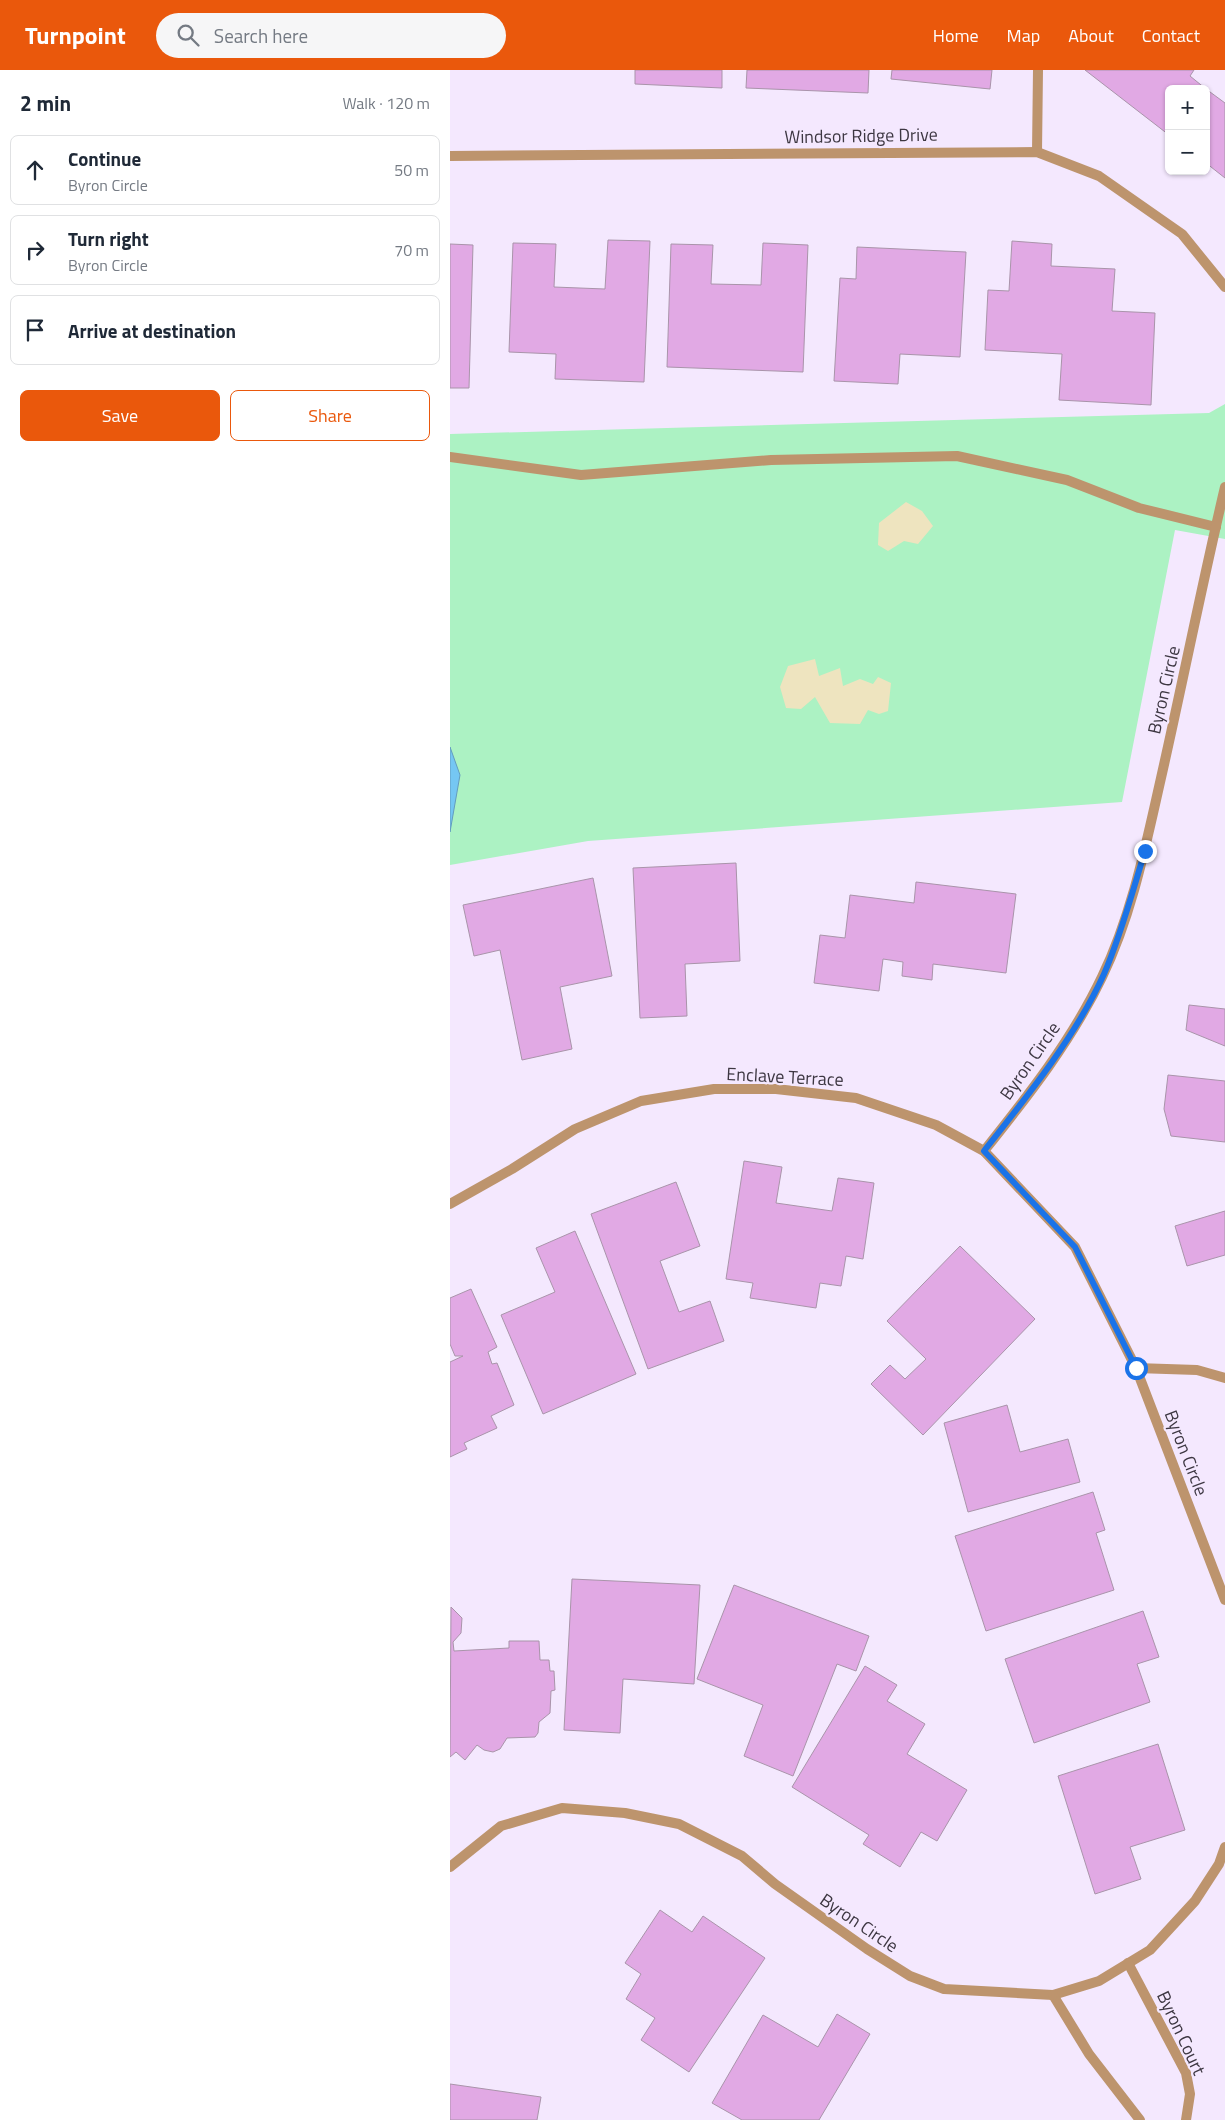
<!DOCTYPE html>
<html lang="en">
<head>
<meta charset="utf-8">
<style>
	body { margin:0; font-family:"Titillium Web",sans-serif; background:#f6f6f7; color:#1f2937 }
	.controls { position:absolute; right:15px; top:15px; display:grid; overflow:hidden; border-radius:8px; box-shadow:0 1px 4px #0004 }
	.controls button { width:45px; height:45px; display:grid; place-items:center; padding:0; border:0; border-bottom:1px solid #e0e1e3; background:#fff; color:#1f2937; font:25px sans-serif }
	.stop { position:absolute; width:15px; height:15px; margin:-11px; border:4px solid #1a73e8; border-radius:50%; background:#fff }
	.stop.end { background:#1a73e8; border-color:#fff; box-shadow:0 1px 5px #0008 }
	.list { margin:0; padding:0; list-style:none }
	h2 { display:flex; justify-content:space-between; align-items:center; height:65px; margin:0; padding:0 20px; font-size:21px }
	h2 small { font-size:16px; font-weight:400; color:#747a83 }
	.list li { display:grid; grid-template-columns:32px 1fr auto; gap:15px; align-items:center; box-sizing:border-box; height:70px; margin:0 10px 10px; padding:0 10px; border:1px solid #e0e1e3; border-radius:8px }
	.list b { display:block; font-size:19px; white-space:nowrap }
	.list p { margin:0; font-size:16px; white-space:nowrap; color:#747a83 }
	.list em { font-size:16px; font-style:normal; color:#747a83 }
	.actions { display:flex; gap:10px; padding:15px 20px }
	.actions a { flex:1; padding:11px 0; border:1px solid #ea580c; border-radius:8px; text-align:center; font-size:18px; color:#ea580c }
	.actions .main { background:#ea580c; color:#fff }
	.icon { flex:none; width:28px; height:28px; fill:none; stroke:currentColor; stroke-width:2; stroke-linecap:round; stroke-linejoin:round }
	.map { position:relative; flex:none; width:775px; height:2050px; overflow:hidden }
	header { display:flex; align-items:center; gap:30px; box-sizing:border-box; height:70px; padding:0 25px; background:#ea580c; color:#fff }
	header strong { font-size:24px }
	nav { display:flex; gap:28px; margin-inline-start:auto; font-size:18px }
	.search { width:350px; height:45px; background:#f6f6f7; display:flex; align-items:center; gap:12px; box-sizing:border-box; padding:0 18px; border-radius:28px; color:#747a83; font-size:19px }
	main { display:flex }
	aside { flex:1; background:#fff }
	.map>svg:first-child { display:block }
	.green { fill:#acf2c3 }
	.sand { fill:#eee4bf }
	.water { fill:#75c7f3; stroke:#649cbe }
	.building { fill:#e1a9e4; stroke:#a994aa }
	.lines { fill:none; stroke-linecap:round; stroke-linejoin:round }
	.service { stroke:#bd946d; stroke-width:10 }
	.minor { stroke:#bd946d; stroke-width:10 }
	.route { stroke:#1a73e8; stroke-width:6 }
	.labels { text-anchor:middle; stroke-width:4.5; stroke-linejoin:round; paint-order:stroke }
	.street-label { font-size:18px; fill:#3d3742; stroke:#f4e8fe }
</style>
</head>
<body>
<header>
<strong>Turnpoint</strong>
<div class="search"><svg class="icon" aria-label="search" viewBox="0 0 24 24"><circle cx="10" cy="10" r="6"/><path d="M15 15l6 6"/></svg>Search here</div>
<nav><a>Home</a><a>Map</a><a>About</a><a>Contact</a></nav>
</header>
<main>
<aside>
<h2>2 min<small>Walk · 120 m</small></h2>
<ul class="list">
<li><svg class="icon" aria-label="ahead" viewBox="0 0 24 24"><path d="M12 20V5M6 11l6-6 6 6"/></svg><div><b>Continue</b><p>Byron Circle</p></div><em>50 m</em></li>
<li><svg class="icon" aria-label="right" viewBox="0 0 24 24"><path d="M7 20v-9h11M14 6l5 5-5 5"/></svg><div><b>Turn right</b><p>Byron Circle</p></div><em>70 m</em></li>
<li><svg class="icon" aria-label="arrive" viewBox="0 0 24 24"><path d="M6 21V4h12l-3 4 3 4H6"/></svg><div><b>Arrive at destination</b></div></li>
</ul>
<div class="actions"><a class="main">Save</a><a>Share</a></div>
</aside>
<div class="map">
<svg width="775" height="2050" viewBox="0 0 775 2050">
	<rect width="100%" height="100%" fill="#f4e8fe"/>
	<!-- green -->
	<polygon class="green" points="775,334 775,469 725,460 672,732 138,771 0,795 0,364 759,343"/>
	<!-- sand -->
	<g class="sand">
		<polygon points="456,432 472,441 483,456 468,474 454,471 438,481 428,475 429,453"/>
		<polygon points="365,589 369,606 390,598 393,616 410,609 423,614 428,607 441,613 438,641 429,644 418,640 410,654 380,653 365,627 351,639 336,638 330,617 338,596"/>
	</g>
	<!-- water -->
	<polygon class="water" points="0,677 10,705 0,762"/>
	<!-- building -->
	<g class="building">
		<polygon points="185,0 272,0 272,18 185,14"/>
		<polygon points="297,0 419,0 418,23 296,18"/>
		<polygon points="442,0 542,0 540,19 441,9"/>
		<polygon points="635,0 744,0 740,6 756,19 719,19 719,65"/>
		<polygon points="756,19 775,33 775,108 756,93"/>
		<polygon points="158,170 200,171 194,312 105,309 106,284 59,282 63,173 106,174 104,217 155,219"/>
		<polygon points="562,171 602,174 601,196 665,199 662,241 705,243 701,335 609,330 612,284 535,280 538,220 559,221"/>
		<polygon points="313,173 358,175 353,302 217,297 221,174 263,175 261,214 311,215"/>
		<polygon points="0,174 23,175 19,318 0,318"/>
		<polygon points="407,177 516,182 510,287 450,284 448,314 384,311 390,208 406,209"/>
		<polygon points="286,793 290,891 235,894 237,946 190,948 183,798"/>
		<polygon points="143,808 162,906 110,917 122,979 72,990 50,880 24,886 13,835"/>
		<polygon points="466,812 566,824 556,903 483,894 482,910 452,906 453,892 433,889 429,921 364,913 370,865 395,868 400,825 464,833"/>
		<polygon points="739,935 775,939 775,976 736,960"/>
		<polygon points="718,1005 775,1011 775,1072 721,1066 714,1039"/>
		<polygon points="294,1091 332,1097 326,1133 382,1141 388,1108 424,1113 413,1189 396,1186 391,1216 370,1213 366,1238 300,1228 303,1213 276,1209"/>
		<polygon points="226,1112 250,1176 210,1191 229,1242 260,1231 274,1271 198,1299 141,1144"/>
		<polygon points="775,1141 775,1185 737,1196 725,1156"/>
		<polygon points="125,1161 186,1304 93,1344 51,1245 105,1222 86,1178"/>
		<polygon points="510,1176 585,1249 473,1365 421,1314 440,1295 455,1309 476,1289 437,1251"/>
		<polygon points="21,1219 47,1277 38,1282 42,1294 47,1293 64,1335 41,1346 47,1358 14,1373 17,1379 0,1387 0,1292 13,1286 5,1286 0,1274 0,1228"/>
		<polygon points="557,1335 570,1382 618,1369 630,1412 518,1442 494,1353"/>
		<polygon points="643,1422 655,1460 646,1463 664,1520 536,1561 505,1466"/>
		<polygon points="122,1509 250,1515 244,1614 173,1609 170,1663 114,1660"/>
		<polygon points="284,1515 419,1566 406,1601 387,1594 343,1706 294,1686 313,1635 247,1609"/>
		<polygon points="1,1537 12,1548 11,1563 3,1572 4,1581 59,1578 59,1571 89,1571 90,1590 99,1590 100,1601 104,1601 105,1620 101,1621 100,1643 89,1652 88,1663 85,1667 57,1668 50,1679 43,1682 34,1680 27,1675 15,1690 6,1682 0,1687"/>
		<polygon points="693,1541 709,1587 687,1594 700,1632 584,1673 555,1589"/>
		<polygon points="415,1596 447,1615 437,1631 475,1654 457,1684 517,1720 487,1771 471,1762 450,1797 413,1774 419,1765 342,1717"/>
		<polygon points="708,1674 735,1760 680,1777 691,1809 645,1824 608,1706"/>
		<polygon points="210,1840 242,1862 253,1846 315,1888 239,2002 191,1970 205,1948 176,1929 191,1904 175,1893"/>
		<polygon points="387,1944 420,1964 369,2050 292,2050 262,2033 313,1945 368,1977"/>
		<polygon points="0,2014 91,2027 87,2050 0,2050"/>
	</g>
	<g class="lines">
		<!-- service -->
		<g class="service">
			<polyline points="587,82 588,0"/>
			<polyline points="0,387 131,405 321,390 507,386 617,410 689,438 766,457"/>
			<polyline points="686,1298 747,1300 775,1308"/>
		</g>
		<!-- minor -->
		<g class="minor">
			<polyline points="0,86 587,82 649,106 732,164 775,217"/>
			<path d="M 534,1081 C 578,1026 622,970 652,907 C 682,845 696,774 711,708 C 733,611 752,514 775,417"/>
			<polyline points="0,1134 62,1099 125,1059 191,1031 264,1019 326,1019 406,1028 486,1055 534,1081 625,1177 686,1298 775,1530"/>
			<polyline points="0,1797 51,1756 112,1738 175,1743 229,1754 292,1786 325,1814 417,1879 460,1906 494,1919 603,1925 649,1911 700,1880 745,1831 769,1794 775,1777"/>
			<polyline points="678,1893 736,2003 740,2024 736,2050"/>
			<polyline points="603,1925 639,1984 690,2050"/>
		</g>
	</g>
	<g class="lines">
		<!-- route -->
		<path class="route" d="M 686,1298 L 625,1177 L 534,1081 C 576,1028 626,966 654,904 C 671,865 682,823 695,781"/>
	</g>
	<g class="labels">
		<!-- street labels -->
		<g class="street-label">
			<text transform="translate(411 66) rotate(-1)" y="6">Windsor Ridge Drive</text>
			<text transform="translate(714 620) rotate(-77)" y="6">Byron Circle</text>
			<text transform="translate(580 991) rotate(-55)" y="6">Byron Circle</text>
			<text transform="translate(335 1007) rotate(3)" y="6">Enclave Terrace</text>
			<text transform="translate(736 1383) rotate(69)" y="6">Byron Circle</text>
			<text transform="translate(409 1853) rotate(34)" y="6">Byron Circle</text>
			<text transform="translate(731 1963) rotate(65)" y="6">Byron Court</text>
		</g>
	</g>
</svg>
<div class="controls">
<button>+</button>
<button>−</button>
</div>
<div class="stop" style="left:686px;top:1298px"></div>
<div class="stop end" style="left:695px;top:781px"></div>
</div>
</main>
</body>
</html>
